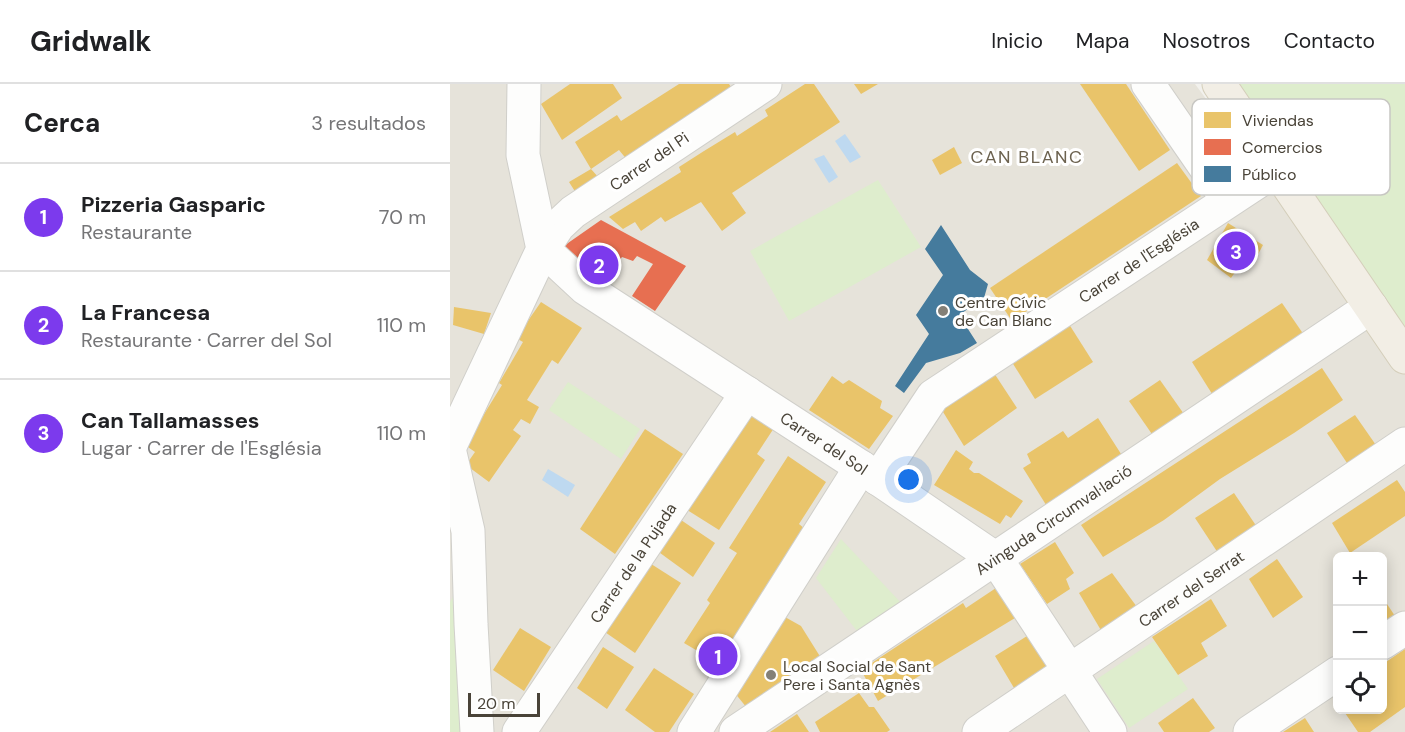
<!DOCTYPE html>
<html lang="es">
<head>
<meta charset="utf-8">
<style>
	body { margin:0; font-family:"DM Sans",sans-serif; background:#f2f2f2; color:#202124 }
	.controls { position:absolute; right:18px; bottom:18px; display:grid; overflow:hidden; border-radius:9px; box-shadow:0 3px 15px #0003 }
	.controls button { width:54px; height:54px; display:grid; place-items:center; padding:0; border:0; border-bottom:2px solid #e0e0e0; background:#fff; color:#202124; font:30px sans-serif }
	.scale { position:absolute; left:18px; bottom:15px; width:72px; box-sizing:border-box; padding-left:6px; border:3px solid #494338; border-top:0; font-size:16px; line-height:21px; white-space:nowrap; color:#494338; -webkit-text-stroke:4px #fff; paint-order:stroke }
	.you { position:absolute; left:459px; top:396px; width:21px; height:21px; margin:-15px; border:4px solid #fff; border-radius:50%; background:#1a73e8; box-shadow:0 0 0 9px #1a73e833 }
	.badge { display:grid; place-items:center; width:39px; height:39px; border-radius:50%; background:#7c3aed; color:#fff; font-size:20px; font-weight:700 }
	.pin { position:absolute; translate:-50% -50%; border:3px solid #fff; box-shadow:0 2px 6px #0006 }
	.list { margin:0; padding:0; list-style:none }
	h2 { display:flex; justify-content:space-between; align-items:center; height:78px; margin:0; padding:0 24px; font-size:26px }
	h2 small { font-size:20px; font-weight:400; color:#757577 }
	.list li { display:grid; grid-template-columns:39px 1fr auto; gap:18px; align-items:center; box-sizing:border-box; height:108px; padding:0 24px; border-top:2px solid #e0e0e0 }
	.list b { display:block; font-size:22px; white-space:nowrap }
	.list p { margin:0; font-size:20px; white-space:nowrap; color:#757577 }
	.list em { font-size:20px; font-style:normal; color:#757577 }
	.icon { flex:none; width:33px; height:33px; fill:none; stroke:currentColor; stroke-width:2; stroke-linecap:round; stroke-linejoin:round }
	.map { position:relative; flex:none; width:955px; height:648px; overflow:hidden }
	header { display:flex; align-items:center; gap:36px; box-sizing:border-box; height:84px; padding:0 30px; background:#fff; border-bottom:2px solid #e0e0e0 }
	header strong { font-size:28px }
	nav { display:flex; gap:33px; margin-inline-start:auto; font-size:21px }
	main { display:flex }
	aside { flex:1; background:#fff }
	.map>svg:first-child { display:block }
	.residential { fill:#e6e3da; fill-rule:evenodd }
	.green { fill:#deedcd }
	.water { fill:#bed9f0 }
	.homes { fill:#e9c46a }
	.shops { fill:#e76f51 }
	.public { fill:#457b9d }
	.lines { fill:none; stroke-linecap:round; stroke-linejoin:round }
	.minor-casing { stroke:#d0cfca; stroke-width:35 }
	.major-casing { stroke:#d4ceba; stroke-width:35 }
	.minor { stroke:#fdfdfc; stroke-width:33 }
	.major { stroke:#f2eee5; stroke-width:33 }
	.poi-dot { fill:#848077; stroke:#fff; stroke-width:2 }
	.labels { text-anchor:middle; stroke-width:6; stroke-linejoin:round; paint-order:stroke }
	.street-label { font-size:16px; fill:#494338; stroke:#fff }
	.poi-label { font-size:16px; fill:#494338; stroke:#fff; text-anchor:start }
	.neighbourhood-label { font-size:18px; letter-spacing:1.5px; fill:#6c624f; stroke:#fff }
	.key { fill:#fff; stroke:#c8c7c3; stroke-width:1.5 }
	.key-label { font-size:16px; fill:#494338 }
</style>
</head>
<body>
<header>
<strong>Gridwalk</strong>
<nav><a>Inicio</a><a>Mapa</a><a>Nosotros</a><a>Contacto</a></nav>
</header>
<main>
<aside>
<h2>Cerca<small>3 resultados</small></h2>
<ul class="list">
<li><span class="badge">1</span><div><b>Pizzeria Gasparic</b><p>Restaurante</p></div><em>70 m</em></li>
<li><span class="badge">2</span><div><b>La Francesa</b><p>Restaurante · Carrer del Sol</p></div><em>110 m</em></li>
<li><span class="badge">3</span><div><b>Can Tallamasses</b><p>Lugar · Carrer de l'Església</p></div><em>110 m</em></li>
</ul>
</aside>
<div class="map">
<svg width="955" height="648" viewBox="0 0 955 648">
	<rect width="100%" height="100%" fill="#f2f1ed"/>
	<!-- residential -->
	<path class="residential" d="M 0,0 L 745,0 L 955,284 L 955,648 L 0,648 ZM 888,472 L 932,472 L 932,626 L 888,626 Z"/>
	<!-- green -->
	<g class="green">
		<polygon points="769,0 955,0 955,273"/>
		<polygon points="428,96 471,163 339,237 300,167"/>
		<polygon points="118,298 190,345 171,375 99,326"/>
		<polygon points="391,455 454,522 410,551 366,494"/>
		<polygon points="5,509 11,648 0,648 0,518"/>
		<polygon points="704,557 738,605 679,644 647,595"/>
	</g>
	<!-- water -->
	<g class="water">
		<polygon points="395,50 411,73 400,79 385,57"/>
		<polygon points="374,71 388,93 379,99 364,75"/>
		<polygon points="98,385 125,401 118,413 92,396"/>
	</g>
	<!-- homes -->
	<g class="homes">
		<polygon points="120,0 163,0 172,14 112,56 91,20"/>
		<polygon points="229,0 279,0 283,6 178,77 169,66 141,85 149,94 126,109 119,98 141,85 125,58 167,31 171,37"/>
		<polygon points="355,0 364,0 390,38 282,109 296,129 272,147 251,118 215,138 211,133 191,147 185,138 173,145 159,133 231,88 229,83 254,67 285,48 287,52 318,32 315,26"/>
		<polygon points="404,0 428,0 411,10"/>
		<polygon points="630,0 676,0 720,66 689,87"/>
		<polygon points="504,63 512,79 490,91 482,76"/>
		<polygon points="727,79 751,112 562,237 540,204"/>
		<polygon points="778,139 813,161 804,178 795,174 781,194 757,176"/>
		<polygon points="91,218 132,244 108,280 102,276 77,316 89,323 80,340 71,335 63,346 71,352 39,398 16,381 25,368 15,361 52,301 49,299 73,258 66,254"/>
		<polygon points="832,219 854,251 764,313 742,278"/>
		<polygon points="4,223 41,229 34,250 3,241"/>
		<polygon points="617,237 643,278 585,315 560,275"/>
		<polygon points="872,284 893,316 844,349 770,395 714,436 653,473 631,441"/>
		<polygon points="544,289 567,324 514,362 490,323"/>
		<polygon points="382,292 393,300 399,296 432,317 430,324 443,332 419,365 359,326"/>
		<polygon points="710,296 736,333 704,353 679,317"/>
		<polygon points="303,330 324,344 307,370 315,376 269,446 234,424 255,393 259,395"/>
		<polygon points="905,331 928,364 899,382 877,349"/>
		<polygon points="648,334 673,373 598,424 573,384 581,379 577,370 613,347 618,354"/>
		<polygon points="195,345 233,370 165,470 130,445"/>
		<polygon points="506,366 523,378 519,385 524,389 529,389 573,417 561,434 556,431 550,440 484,401"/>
		<polygon points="338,372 376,398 349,440 355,445 268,579 234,559 260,519 257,516 287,469 279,464"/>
		<polygon points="947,396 955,408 955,432 900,469 882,439"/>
		<polygon points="784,409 807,443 768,469 745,434"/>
		<polygon points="228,434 265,459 243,493 206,466"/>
		<polygon points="605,458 624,489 616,495 620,505 597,520 570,480"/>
		<polygon points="827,475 853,513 823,534 799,495"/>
		<polygon points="198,478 231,499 185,569 152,546"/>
		<polygon points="662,489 687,523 652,548 629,509"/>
		<polygon points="546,504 565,534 428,617 411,586 513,519 516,524"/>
		<polygon points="933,514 945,532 933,540"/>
		<polygon points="761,515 777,542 751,559 758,572 728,591 702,553"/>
		<polygon points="335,533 351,542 371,574 297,624 284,608"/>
		<polygon points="70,544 101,563 74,607 43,586"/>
		<polygon points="577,552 598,584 564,604 545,572"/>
		<polygon points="153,563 184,583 157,625 127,604"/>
		<polygon points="955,565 955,623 920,648 908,648 893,626 933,626 933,580"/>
		<polygon points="204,584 244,610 219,648 205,648 175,626"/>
		<polygon points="409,609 419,623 424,623 440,646 437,648 370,648 365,638"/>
		<polygon points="743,614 765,644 759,648 714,648 708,639"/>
		<polygon points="347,630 359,648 320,648"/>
		<polygon points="855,634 864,648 833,648"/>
	</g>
	<!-- shops -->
	<polygon class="shops" points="151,136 236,182 205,227 182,212 203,180 187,172 183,177 172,173 155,195 108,166"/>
	<!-- public -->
	<polygon class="public" points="491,141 520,186 538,200 534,214 509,231 527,259 510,269 476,279 454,309 445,302 479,250 466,231 493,191 475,165"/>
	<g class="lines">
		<defs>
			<g id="minor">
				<path id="s1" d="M 315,0 L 123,128 L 108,142 L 93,165 L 135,204 L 411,383 L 546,475 L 660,648"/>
				<polyline points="698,0 778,116"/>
				<polyline points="0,362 93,165 73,71 74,0"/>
				<polyline points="0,369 18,447 21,540 27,648"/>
				<path id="s2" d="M 428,395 L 483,312 L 827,85"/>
				<polyline points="932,559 955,544"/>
				<path id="s3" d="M 69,648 L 297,309"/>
				<polyline points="244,648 411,383"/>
				<path id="s4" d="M 286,648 L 921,223"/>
				<path id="s5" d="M 529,648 L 955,360"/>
				<polyline points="800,648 888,589"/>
			</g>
			<polyline id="major" points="769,0 955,273"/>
		</defs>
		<!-- minor casing -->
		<use href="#minor" class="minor-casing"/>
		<!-- major casing -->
		<use href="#major" class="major-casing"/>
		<!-- minor -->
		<use href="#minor" class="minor"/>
		<!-- major -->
		<use href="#major" class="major"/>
	</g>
	<!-- markers -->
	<g class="poi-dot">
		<circle cx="493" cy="227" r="6"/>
		<circle cx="321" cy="591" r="6"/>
	</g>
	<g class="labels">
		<!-- street labels -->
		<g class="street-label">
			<text transform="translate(199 77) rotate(-34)" y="6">Carrer del Pi</text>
			<text dy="6" stroke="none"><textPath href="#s2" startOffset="346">Carrer de l'Església</textPath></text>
			<text dy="6" stroke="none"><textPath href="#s1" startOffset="621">Carrer del Sol</textPath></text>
			<text dy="6" stroke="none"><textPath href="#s4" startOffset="382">Avinguda Circumval·lació</textPath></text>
			<text dy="6" stroke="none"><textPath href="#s3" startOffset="204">Carrer de la Pujada</textPath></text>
			<text dy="6" stroke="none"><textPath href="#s5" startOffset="256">Carrer del Serrat</textPath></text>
		</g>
		<!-- poi labels -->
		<g class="poi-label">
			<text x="505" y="224">Centre Cívic<tspan x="505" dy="18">de Can Blanc</tspan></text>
			<text x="333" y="588">Local Social de Sant<tspan x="333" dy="18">Pere i Santa Agnès</tspan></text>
		</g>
		<!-- neighbourhood labels -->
		<g class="neighbourhood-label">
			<text x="577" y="79">CAN BLANC</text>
		</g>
	</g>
	<!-- legend -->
	<rect x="742" y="15" width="198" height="96" rx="9" class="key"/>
	<rect x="754" y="28" width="27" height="16" fill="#e9c46a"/>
	<rect x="754" y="55" width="27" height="16" fill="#e76f51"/>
	<rect x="754" y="82" width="27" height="16" fill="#457b9d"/>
	<g class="key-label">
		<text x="792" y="42">Viviendas</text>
		<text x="792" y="69">Comercios</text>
		<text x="792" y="96">Público</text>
	</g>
</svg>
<div class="controls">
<button>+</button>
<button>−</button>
<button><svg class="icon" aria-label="locate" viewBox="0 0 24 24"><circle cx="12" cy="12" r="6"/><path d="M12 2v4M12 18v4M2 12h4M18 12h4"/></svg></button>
</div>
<div class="scale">20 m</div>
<div class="you"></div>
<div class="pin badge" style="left:268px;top:572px">1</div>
<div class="pin badge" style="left:149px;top:181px">2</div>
<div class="pin badge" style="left:786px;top:167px">3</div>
</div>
</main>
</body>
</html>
